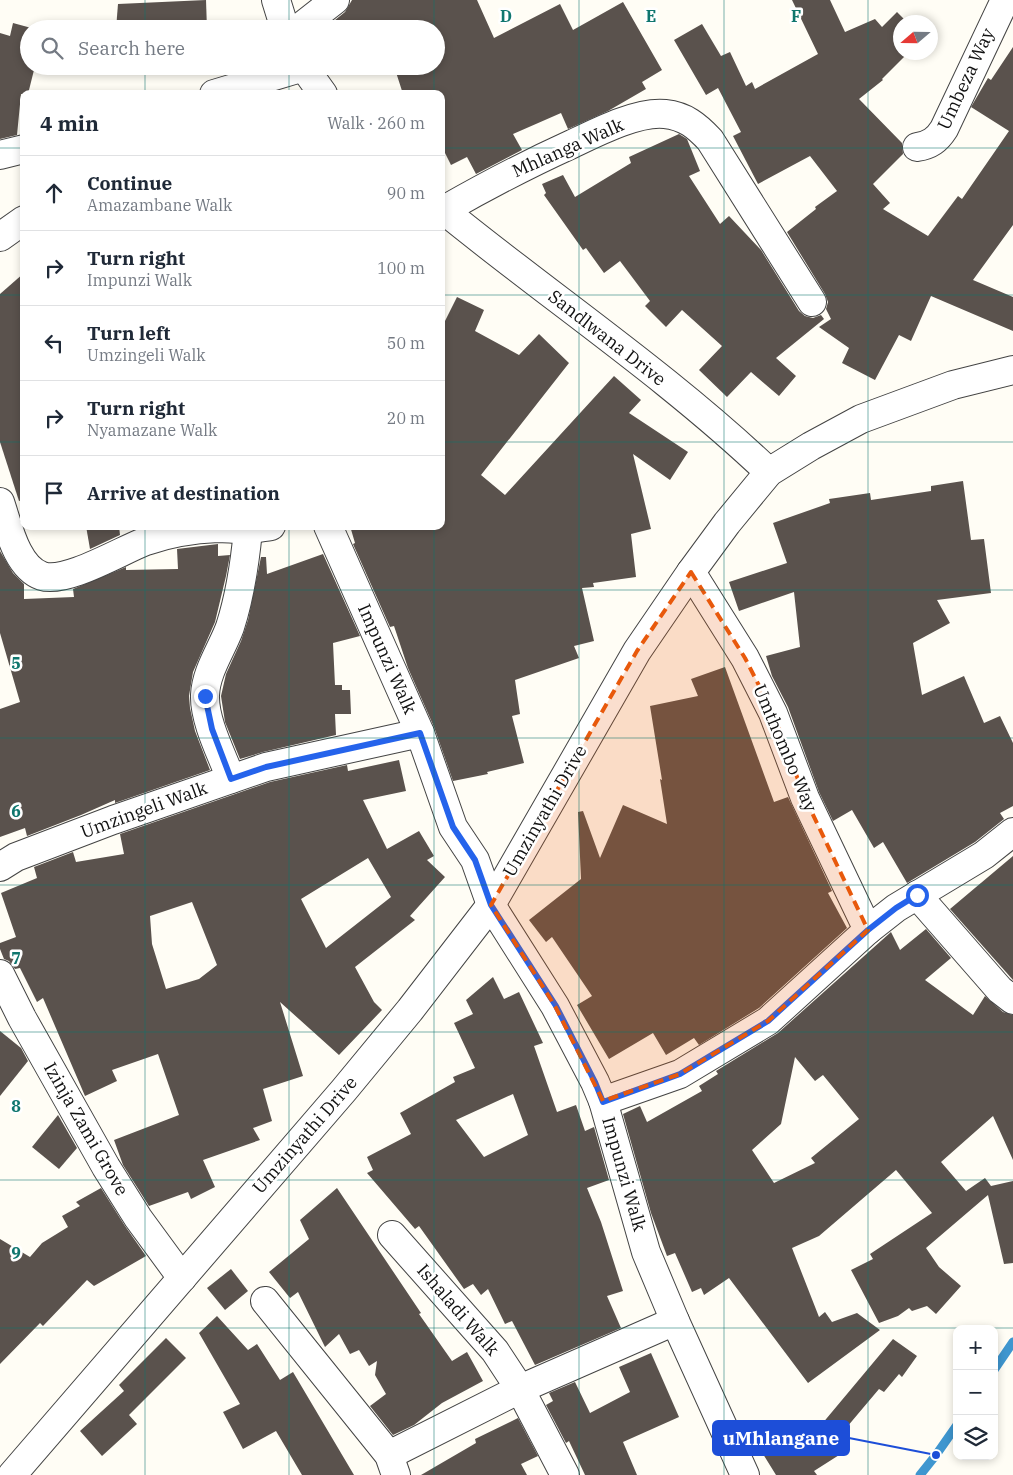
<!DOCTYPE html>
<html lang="en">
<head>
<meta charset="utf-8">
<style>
	body { margin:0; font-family:"IBM Plex Serif",serif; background:#f2f2f3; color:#1f2937 }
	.controls { position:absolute; right:15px; bottom:15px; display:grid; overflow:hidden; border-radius:10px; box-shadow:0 2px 8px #0003 }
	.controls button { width:45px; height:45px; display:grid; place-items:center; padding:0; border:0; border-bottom:1px solid #e0e1e3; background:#fff; color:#1f2937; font:25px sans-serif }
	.compass { position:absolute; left:893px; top:15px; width:45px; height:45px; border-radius:50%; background:#fff; box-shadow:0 2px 8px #0003; rotate:250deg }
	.stop { position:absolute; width:15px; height:15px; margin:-11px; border:4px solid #2563eb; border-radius:50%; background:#fff }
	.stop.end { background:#2563eb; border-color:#fff; box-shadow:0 1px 5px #0008 }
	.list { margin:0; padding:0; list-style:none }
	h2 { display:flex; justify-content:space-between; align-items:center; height:65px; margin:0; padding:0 20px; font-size:21px }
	h2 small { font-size:16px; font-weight:400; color:#747a83 }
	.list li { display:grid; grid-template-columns:32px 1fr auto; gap:15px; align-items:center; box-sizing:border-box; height:75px; padding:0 20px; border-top:1px solid #e0e1e3 }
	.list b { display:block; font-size:19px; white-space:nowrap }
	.list p { margin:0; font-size:16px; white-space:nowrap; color:#747a83 }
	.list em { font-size:16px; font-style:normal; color:#747a83 }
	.icon { flex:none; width:28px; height:28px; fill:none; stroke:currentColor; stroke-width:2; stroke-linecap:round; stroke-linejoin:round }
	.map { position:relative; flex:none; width:1013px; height:1475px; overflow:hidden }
	.search { position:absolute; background:#fff; box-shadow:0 2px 8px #0003; left:20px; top:20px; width:425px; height:55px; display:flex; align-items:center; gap:12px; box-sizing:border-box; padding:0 18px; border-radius:28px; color:#747a83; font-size:19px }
	.panel { position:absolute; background:#fff; box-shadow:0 2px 8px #0003; left:20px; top:90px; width:425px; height:440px; border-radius:10px }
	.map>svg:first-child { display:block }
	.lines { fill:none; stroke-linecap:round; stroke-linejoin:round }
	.stream { stroke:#3f96cf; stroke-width:9 }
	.building { fill:#5a524d; fill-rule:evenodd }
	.minor-casing { stroke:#444; stroke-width:30 }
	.tertiary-casing { stroke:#444; stroke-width:30 }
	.minor { stroke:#fff; stroke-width:28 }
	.tertiary { stroke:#fff; stroke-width:28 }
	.route { stroke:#2563eb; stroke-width:6 }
	.marked { fill:#e8590c; fill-opacity:0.2; stroke:#e8590c; stroke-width:4; stroke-dasharray:10 6; stroke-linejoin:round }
	.grid { fill:none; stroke:#0f766e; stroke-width:1; stroke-opacity:0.55 }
	.labels { text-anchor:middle; stroke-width:5; stroke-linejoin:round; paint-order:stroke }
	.street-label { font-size:18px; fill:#111; stroke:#fff }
	.grid-label { font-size:16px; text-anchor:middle; font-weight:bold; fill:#0f766e; stroke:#fff; stroke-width:5; stroke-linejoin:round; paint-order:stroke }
	.leader { fill:none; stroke:#1d4ed8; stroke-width:2 }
	.callout-dot { fill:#1d4ed8; stroke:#fff; stroke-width:2 }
	.callout { fill:#1d4ed8; stroke:#1d4ed8; stroke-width:2 }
	.callout-label { font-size:19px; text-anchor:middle; font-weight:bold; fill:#fff }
</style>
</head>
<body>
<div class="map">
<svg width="1013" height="1475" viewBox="0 0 1013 1475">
	<rect width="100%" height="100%" fill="#fffdf5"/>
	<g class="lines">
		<!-- stream -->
		<g class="stream">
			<polyline points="994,1370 1013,1342"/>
			<polyline points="920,1475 936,1455 957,1425"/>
		</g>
	</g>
	<!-- building -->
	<g class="building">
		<polygon points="206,0 207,29 116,29 118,4"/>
		<polygon points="352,0 477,0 494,38 560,4 573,30 623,2 662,70 642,82 646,89 608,111 568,129 561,113 513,134 522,150 476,174 467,157 451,165 441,145 441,94 403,94 394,66 436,66 436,29 324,29 345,12"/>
		<polygon points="792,0 830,0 845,32 875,19 882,27 897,12 907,22 900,22 900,52 909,52 882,79 883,80 859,99 902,143 903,154 873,184 890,203 883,209 928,236 958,196 962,199 1009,131 971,107 988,78 991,80 1013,47 1013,225 973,280 1013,297 1013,331 931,296 911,341 899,335 875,380 842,363 849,348 819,327 831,319 826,309 828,302 825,294 787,232 816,209 815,207 837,191 810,156 758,184 733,136 741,132 718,88 706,95 674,40 702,24 721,56 730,52 746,86 752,82 755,89 818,54"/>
		<polygon points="13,23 35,29 29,29 29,66 35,66 28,94 21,94 17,135 0,139 0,33 10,36"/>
		<polygon points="679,134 687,139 700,171 689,176 720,224 729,216 761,250 799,311 805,316 813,318 821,315 824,319 776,358 796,376 779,396 751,372 727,397 699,370 722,346 682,310 666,327 645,306 650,301 620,261 604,273 586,248 583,250 544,195 546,193 542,184 563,175 575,197 631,163 629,157"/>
		<polygon points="24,273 24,500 19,501 0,442 0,294"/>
		<polygon points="457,297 484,310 475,331 519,355 539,334 569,363 481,475 505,495 614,376 641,400 629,413 688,452 670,480 633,454 651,529 631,534 636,577 593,583 594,587 582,588 594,641 574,646 579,658 515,680 520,714 512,716 524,763 487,772 488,774 453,781 434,727 408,668 394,626 390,627 353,544 355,543 350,526 441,526 441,329"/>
		<polygon points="963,481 971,540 984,539 991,593 937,600 950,623 913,643 922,695 964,676 984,723 1000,716 1013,743 1013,806 1000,813 1004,819 975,842 907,883 883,842 874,848 852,810 833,821 819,792 788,707 772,676 766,656 800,647 794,592 739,611 729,582 787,563 773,523 830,503 829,499 870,493 871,500 931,491 931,486"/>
		<polygon points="86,526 119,526 120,535 90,549"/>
		<polygon points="218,544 218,556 230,555 226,576 215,622 193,672 189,696 190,708 195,731 210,770 115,803 115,800 81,815 27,836 25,828 0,837 0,709 20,702 0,633 0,551 13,573 24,584 24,599 74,597 73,589 126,567 126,570 178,569 177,549"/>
		<polygon points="323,554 360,636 333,643 335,685 342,685 342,690 350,690 351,714 335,714 336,735 263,752 240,759 225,722 221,696 226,674 241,641 248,620 261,557 266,557 267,574"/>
		<polygon points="725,667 774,802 788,797 832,891 828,893 847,928 759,1008 699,1045 694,1038 666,1055 653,1033 609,1059 577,1005 592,996 552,937 546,942 529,920 581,879 578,812 583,811 600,858 623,805 667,824 660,779 662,780 650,706 698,696 691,679"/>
		<path d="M 399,760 L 406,791 L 363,800 L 387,849 L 419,831 L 434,856 L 427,860 L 445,877 L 410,916 L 415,920 L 355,967 L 374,1002 L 382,1010 L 339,1055 L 280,1002 L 303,1076 L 263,1089 L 272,1121 L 253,1128 L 260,1140 L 203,1160 L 215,1187 L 191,1199 L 188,1192 L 149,1206 L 123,1165 L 114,1140 L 179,1115 L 158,1054 L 112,1070 L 117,1081 L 85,1096 L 43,998 L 37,1002 L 20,968 L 15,969 L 9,961 L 4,959 L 0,949 L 0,943 L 16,937 L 1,893 L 37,878 L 34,867 L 73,852 L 76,862 L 124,854 L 120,834 L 270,782 L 347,765 L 348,771 ZM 368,858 L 391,897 L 326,948 L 301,899 ZM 192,902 L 217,965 L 199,979 L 166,989 L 152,944 L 150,916 Z"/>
		<polygon points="1013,856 1013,980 950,909"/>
		<path d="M 926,929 L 951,958 L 925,980 L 973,1015 L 985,996 L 1003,1012 L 1013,1015 L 1013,1160 L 993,1116 L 941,1162 L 966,1191 L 985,1178 L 991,1186 L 1013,1181 L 1013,1263 L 1004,1264 L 988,1195 L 926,1248 L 939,1267 L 961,1286 L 936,1314 L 927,1306 L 912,1311 L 909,1308 L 898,1316 L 879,1323 L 851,1270 L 873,1259 L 870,1254 L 932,1213 L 896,1170 L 819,1236 L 792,1248 L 819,1317 L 825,1312 L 832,1322 L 857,1313 L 880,1330 L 808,1383 L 729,1278 L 704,1295 L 701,1288 L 692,1292 L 675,1253 L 667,1256 L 651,1213 L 623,1114 L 640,1106 L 647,1122 L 702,1091 L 699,1086 L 718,1074 L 716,1071 L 778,1033 L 891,932 L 900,950 ZM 795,1057 L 815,1081 L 823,1075 L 859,1119 L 811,1158 L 815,1163 L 774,1183 L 752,1150 L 781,1124 Z"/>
		<path d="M 493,977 L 504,999 L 519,992 L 543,1043 L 534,1046 L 557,1112 L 576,1105 L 585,1131 L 594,1127 L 609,1180 L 587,1188 L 601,1222 L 623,1291 L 607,1296 L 621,1328 L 535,1365 L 512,1321 L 505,1324 L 488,1289 L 481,1295 L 473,1284 L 464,1289 L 419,1226 L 415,1229 L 367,1173 L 373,1170 L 367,1157 L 411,1134 L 400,1113 L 455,1082 L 453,1077 L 475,1068 L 454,1023 L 473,1014 L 466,1000 ZM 513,1094 L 528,1135 L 484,1157 L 456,1120 Z"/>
		<polygon points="0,1031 21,1048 28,1061 0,1096"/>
		<polygon points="58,1115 77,1148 59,1169 32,1147"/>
		<polygon points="101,1188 125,1226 146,1256 94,1286 87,1280 43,1326 40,1323 0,1364 0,1239 30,1257 42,1243 68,1227 62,1216 80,1206 76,1202"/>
		<polygon points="337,1188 421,1313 419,1314 452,1361 467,1352 483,1381 442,1403 414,1425 393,1435 370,1406 386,1394 375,1375 377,1361 369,1366 359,1350 350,1354 339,1334 325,1347 298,1292 290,1298 269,1272 309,1239 300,1220"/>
		<polygon points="231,1269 248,1291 225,1310 207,1288"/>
		<polygon points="217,1316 248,1350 257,1344 280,1380 293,1372 354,1475 302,1475 276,1431 243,1449 223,1412 240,1404 199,1333"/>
		<polygon points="166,1338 186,1358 129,1415 137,1424 102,1456 80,1431 124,1391 119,1385"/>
		<polygon points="893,1339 917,1356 902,1377 899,1374 884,1392 879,1389 836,1440 847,1450 814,1471 817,1475 776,1475 763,1454 792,1436 801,1449"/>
		<polygon points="651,1353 679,1417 623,1442 637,1475 585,1475 569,1441 566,1443 546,1405 553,1401 549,1393 575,1382 590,1413 630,1392 619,1367"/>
		<polygon points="518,1418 538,1456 521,1464 527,1475 421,1475 476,1443 475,1439"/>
	</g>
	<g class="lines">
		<defs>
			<g id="minor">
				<polyline points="276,0 285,29"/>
				<polyline points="298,29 335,0"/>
				<polyline points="303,66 323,94"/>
				<polyline points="214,94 304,67"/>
				<path d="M 917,147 C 930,145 937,140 944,129 L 1005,0"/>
				<polyline points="0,155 24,149"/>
				<path d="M 441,208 C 550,297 667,375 769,472"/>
				<path d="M 444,210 C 486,186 528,164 572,144 C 597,132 638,111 665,114 C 685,116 697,126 710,140 L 812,302"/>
				<polyline points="0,237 24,220"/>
				<path d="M 0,502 C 8,525 16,567 42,576 C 66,584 122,550 146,541 C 169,533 193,529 218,528 C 228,528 238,530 248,529 C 256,529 263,527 271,526"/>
				<polyline points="328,526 420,733 453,827 475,860 491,905 555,1006 595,1082 603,1101 646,1252 675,1321 745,1475"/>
				<polyline points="691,572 745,658 773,713 805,798 868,930"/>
				<path d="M 231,779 C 222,755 204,721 205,695 C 206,671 222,649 230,627 C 240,596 245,562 248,530"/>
				<polyline points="0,867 16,857 113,820 266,767 420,733"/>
				<polyline points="917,895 1000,990 1013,1000"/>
				<polyline points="0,974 22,1018 106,1167 138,1218 182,1278"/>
				<polyline points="603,1101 680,1074 768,1021 868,930 896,908 984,855 1013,832"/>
				<polyline points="392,1235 495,1351 520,1389 565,1475"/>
				<polyline points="265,1301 389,1455 396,1475"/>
				<polyline points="389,1455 520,1389 675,1321"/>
			</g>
			<polyline id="tertiary" points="12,1475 344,1090 410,1010 491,905 637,651 691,572 727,523 769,472 811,446 861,419 953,385 1013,370"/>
		</defs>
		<!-- minor casing -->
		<use href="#minor" class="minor-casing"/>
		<!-- tertiary casing -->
		<use href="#tertiary" class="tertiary-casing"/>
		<!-- minor -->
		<use href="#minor" class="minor"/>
		<!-- tertiary -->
		<use href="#tertiary" class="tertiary"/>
	</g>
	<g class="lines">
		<!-- route -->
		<polyline class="route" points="205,696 212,729 231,779 266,767 420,733 453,827 475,860 491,905 556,1006 595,1082 603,1102 680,1074 768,1021 868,930 896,908 917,895"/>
	</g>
	<!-- marked area -->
	<path class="marked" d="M 691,572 L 745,658 L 773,713 L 805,798 L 868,930 L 768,1021 L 680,1074 L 603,1101 L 555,1006 L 491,905 L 637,651 Z"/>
	<!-- grid -->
	<path class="grid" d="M 145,0 L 145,29M 289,0 L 289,29M 434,0 L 434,29M 579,0 L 579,1475M 724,0 L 724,1475M 868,0 L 868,1475M 145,66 L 145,94M 289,66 L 289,94M 434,66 L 434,94M 0,148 L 24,148M 441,148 L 1013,148M 0,295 L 24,295M 441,295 L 1013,295M 0,442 L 24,442M 441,442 L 1013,442M 145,526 L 145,1475M 289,526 L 289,1475M 434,526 L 434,1475M 0,590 L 1013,590M 0,738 L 1013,738M 0,885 L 1013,885M 0,1032 L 1013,1032M 0,1180 L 1013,1180M 0,1328 L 1013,1328"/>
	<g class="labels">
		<!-- street labels -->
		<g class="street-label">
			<text transform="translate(966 79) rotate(-65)" y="6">Umbeza Way</text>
			<text transform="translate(568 148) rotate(-24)" y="6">Mhlanga Walk</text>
			<text transform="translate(607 338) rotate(38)" y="6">Sandlwana Drive</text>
			<text transform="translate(387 659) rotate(66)" y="6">Impunzi Walk</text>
			<text transform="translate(785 748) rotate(67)" y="6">Umthombo Way</text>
			<text transform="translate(144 810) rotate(-20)" y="6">Umzingeli Walk</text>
			<text transform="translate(545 811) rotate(-60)" y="6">Umzinyathi Drive</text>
			<text transform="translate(86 1129) rotate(60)" y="6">Izinja Zami Grove</text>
			<text transform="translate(305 1135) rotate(-49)" y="6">Umzinyathi Drive</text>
			<text transform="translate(624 1174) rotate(74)" y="6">Impunzi Walk</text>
			<text transform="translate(458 1310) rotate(49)" y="6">Ishaladi Walk</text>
		</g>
	</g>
	<g class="grid-label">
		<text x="506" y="22">D</text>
		<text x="651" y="22">E</text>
		<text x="796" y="22">F</text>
		<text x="16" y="669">5</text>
		<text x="16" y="817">6</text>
		<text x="16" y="964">7</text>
		<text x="16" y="1112">8</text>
		<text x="16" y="1259">9</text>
	</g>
	<!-- callouts -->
	<path class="leader" d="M936 1455L849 1438"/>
	<circle class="callout-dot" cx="936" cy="1455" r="5"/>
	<rect class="callout" x="713" y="1421" width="136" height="34" rx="5"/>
	<g class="callout-label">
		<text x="781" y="1445">uMhlangane</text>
	</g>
</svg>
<div class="controls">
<button>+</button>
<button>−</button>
<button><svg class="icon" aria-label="layers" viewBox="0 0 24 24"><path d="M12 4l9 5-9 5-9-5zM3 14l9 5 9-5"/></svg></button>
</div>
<svg class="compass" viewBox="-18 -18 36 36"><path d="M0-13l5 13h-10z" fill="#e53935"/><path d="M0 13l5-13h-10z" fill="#747a83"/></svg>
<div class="stop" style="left:917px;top:895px"></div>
<div class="stop end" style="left:205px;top:696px"></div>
<div class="search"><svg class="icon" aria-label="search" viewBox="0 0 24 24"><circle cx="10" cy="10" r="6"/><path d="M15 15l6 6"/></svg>Search here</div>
<section class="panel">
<h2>4 min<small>Walk · 260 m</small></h2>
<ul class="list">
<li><svg class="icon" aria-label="ahead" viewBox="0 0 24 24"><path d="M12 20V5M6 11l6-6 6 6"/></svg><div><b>Continue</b><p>Amazambane Walk</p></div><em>90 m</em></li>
<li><svg class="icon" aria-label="right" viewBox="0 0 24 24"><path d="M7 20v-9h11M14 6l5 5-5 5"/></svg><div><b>Turn right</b><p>Impunzi Walk</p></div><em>100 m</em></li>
<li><svg class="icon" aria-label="left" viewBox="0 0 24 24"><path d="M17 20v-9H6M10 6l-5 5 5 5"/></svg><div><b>Turn left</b><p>Umzingeli Walk</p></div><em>50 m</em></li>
<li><svg class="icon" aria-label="right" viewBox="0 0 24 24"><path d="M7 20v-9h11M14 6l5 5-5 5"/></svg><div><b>Turn right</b><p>Nyamazane Walk</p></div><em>20 m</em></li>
<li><svg class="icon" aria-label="arrive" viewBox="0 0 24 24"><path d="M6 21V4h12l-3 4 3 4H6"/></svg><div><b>Arrive at destination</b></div></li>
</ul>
</section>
</div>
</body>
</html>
